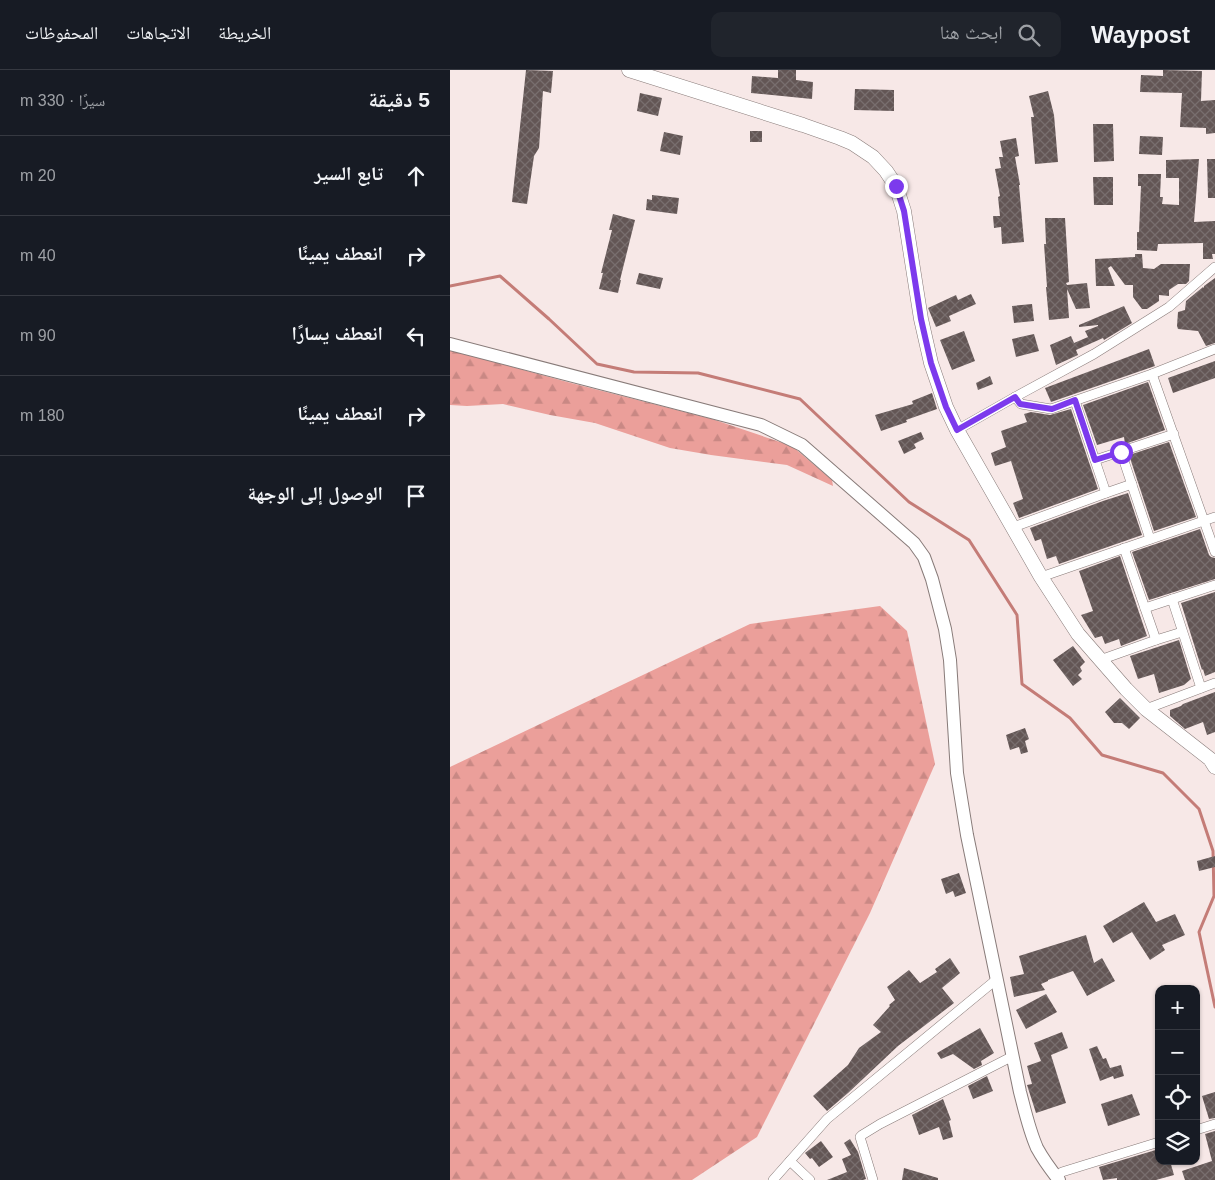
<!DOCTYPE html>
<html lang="ar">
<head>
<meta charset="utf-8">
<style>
	body { margin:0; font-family:Helvetica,"Noto Naskh Arabic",sans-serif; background:#20242c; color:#f1f3f6; direction:rtl }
	.controls { position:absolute; right:15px; bottom:15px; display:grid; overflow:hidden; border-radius:10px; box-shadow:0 1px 4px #0004 }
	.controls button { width:45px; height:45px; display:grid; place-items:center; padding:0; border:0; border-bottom:1px solid #363941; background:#171b24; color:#f1f3f6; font:25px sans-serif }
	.stop { position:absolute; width:15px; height:15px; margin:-11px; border:4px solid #7c3aed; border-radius:50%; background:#fff }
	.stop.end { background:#7c3aed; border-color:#fff; box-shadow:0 1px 5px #0008 }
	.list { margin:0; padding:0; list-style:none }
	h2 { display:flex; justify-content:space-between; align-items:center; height:65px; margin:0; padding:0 20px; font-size:21px }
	h2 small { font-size:16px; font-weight:400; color:#9ea1a6 }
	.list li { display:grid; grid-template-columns:32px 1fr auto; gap:15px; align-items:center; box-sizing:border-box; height:80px; padding:0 20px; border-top:1px solid #363941 }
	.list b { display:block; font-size:19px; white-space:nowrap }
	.list em { font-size:16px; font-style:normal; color:#9ea1a6 }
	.icon { flex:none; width:28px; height:28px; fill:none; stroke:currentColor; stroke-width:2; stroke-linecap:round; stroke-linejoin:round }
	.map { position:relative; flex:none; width:765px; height:1110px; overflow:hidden; direction:ltr }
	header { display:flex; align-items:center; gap:30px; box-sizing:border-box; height:70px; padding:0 25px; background:#171b24; border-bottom:1px solid #363941 }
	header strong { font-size:24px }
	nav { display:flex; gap:28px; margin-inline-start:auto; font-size:18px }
	.search { width:350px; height:45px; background:#20242c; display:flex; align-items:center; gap:12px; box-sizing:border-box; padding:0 18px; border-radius:10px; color:#9ea1a6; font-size:19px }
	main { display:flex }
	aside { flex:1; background:#171b24 }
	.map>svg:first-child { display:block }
	.forest { fill:url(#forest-firs) }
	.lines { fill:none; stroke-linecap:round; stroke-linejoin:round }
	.stream { stroke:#c47c77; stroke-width:3 }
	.building { fill:url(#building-cross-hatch) }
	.street-casing { stroke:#887b79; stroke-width:10 }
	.secondary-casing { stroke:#887b79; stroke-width:14 }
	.primary-casing { stroke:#887b79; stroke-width:15 }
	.street { stroke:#fff; stroke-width:9 }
	.secondary { stroke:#fff; stroke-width:12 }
	.primary { stroke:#fff; stroke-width:14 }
	.route { stroke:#7c3aed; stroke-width:6 }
</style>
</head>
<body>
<header>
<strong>Waypost</strong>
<div class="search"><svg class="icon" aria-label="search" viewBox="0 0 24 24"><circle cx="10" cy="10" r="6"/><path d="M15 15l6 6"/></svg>ابحث هنا</div>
<nav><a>الخريطة</a><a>الاتجاهات</a><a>المحفوظات</a></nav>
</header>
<main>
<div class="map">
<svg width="765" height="1110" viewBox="0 0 765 1110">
	<defs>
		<pattern id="forest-firs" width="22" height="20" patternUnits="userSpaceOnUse" patternTransform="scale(1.25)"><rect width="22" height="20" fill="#eb9f9a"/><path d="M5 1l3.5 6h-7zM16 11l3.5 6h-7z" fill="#c98884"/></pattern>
		<pattern id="building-cross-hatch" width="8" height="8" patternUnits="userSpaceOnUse" patternTransform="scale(1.25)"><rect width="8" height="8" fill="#635655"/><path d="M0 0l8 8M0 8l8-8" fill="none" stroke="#786e6e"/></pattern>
	</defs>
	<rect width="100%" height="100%" fill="#f7e8e7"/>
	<!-- forest -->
	<g class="forest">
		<polygon points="0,280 121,313 262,349 342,376 382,410 383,416 337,395 261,385 220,378 145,353 100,345 53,334 17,336 0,335"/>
		<polygon points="430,536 457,561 485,694 420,843 307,1067 242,1110 0,1110 0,697 300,554"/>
	</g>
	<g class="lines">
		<!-- stream -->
		<polyline class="stream" points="0,216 50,206 99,249 147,294 184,302 248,303 350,329 459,432 519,470 567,545 572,614 620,648 652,685 713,703 749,739 763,781 764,826 749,862 765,937"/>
	</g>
	<!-- building -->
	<g class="building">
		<polygon points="76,0 103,1 101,23 93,21 89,78 84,86 77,134 62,132"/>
		<polygon points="328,0 346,0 346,10 363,12 362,29 301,23 302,6 328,8"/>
		<polygon points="713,0 752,1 751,31 765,30 765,63 756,64 756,58 730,57 732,23 690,22 691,5 713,6"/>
		<polygon points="405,19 444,20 444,41 404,40"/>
		<polygon points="598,21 604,45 608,92 585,94 581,47 584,47 579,26"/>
		<polygon points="190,23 212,28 208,46 187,41"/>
		<polygon points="643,54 663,54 664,91 644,92"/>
		<rect x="300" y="61" width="12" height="11"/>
		<polygon points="214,62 233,66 230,85 210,81"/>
		<polygon points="690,66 713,67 712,85 689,84"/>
		<polygon points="566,68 569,86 565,87 570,115 569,115 574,172 552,174 551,157 544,158 543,146 550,146 548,127 550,126 545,99 551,98 549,87 553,87 550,71"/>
		<polygon points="749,89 744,152 765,151 765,184 762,184 763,189 753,189 753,173 708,174 707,181 687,180 687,162 689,162 691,116 688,116 688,104 711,104 710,127 713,127 712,134 729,135 729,108 716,108 716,90"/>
		<polygon points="757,89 765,89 765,128 758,128"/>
		<polygon points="643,107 663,107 663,135 644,135"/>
		<polygon points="202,125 229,128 227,144 196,140 197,129 202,130"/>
		<polygon points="163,144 185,150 170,210 171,210 168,223 149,219 153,203 151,203 162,160 159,160"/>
		<polygon points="595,148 615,148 619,212 616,213 617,215 637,213 640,238 626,239 617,219 619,248 599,250 596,217 597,217 594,174 596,174"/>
		<polygon points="685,184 692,184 693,198 704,199 711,194 740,194 739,211 736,214 728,214 719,220 719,226 709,225 709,231 697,239 692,239 683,227 683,215 675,215 661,196 658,198 665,216 646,216 645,189 685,187"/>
		<polygon points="189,203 213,208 210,219 186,214"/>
		<polygon points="765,208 765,273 756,276 748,261 728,259 727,256 728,242 735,240 736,231 753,217 754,218 754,216"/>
		<polygon points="521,224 526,234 499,246 501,251 486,257 478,238 506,225 508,230"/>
		<polygon points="582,234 584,251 564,253 562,236"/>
		<polygon points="674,236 682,253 654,270 653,268 626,280 628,285 606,295 600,275 621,266 624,273 638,267 635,261 648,256 648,255 629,257 629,255"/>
		<polygon points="514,261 525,291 502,300 490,270"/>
		<polygon points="584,264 589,281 566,287 562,269"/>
		<polygon points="699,279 705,296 601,332 595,318"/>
		<polygon points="765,291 765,308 723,323 718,308"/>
		<polygon points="540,306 543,314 528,320 526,313"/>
		<polygon points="698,312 715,360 675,374 674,367 647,375 633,335"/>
		<polygon points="482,323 487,339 456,350 457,352 431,361 425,345 463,334 462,331"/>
		<polygon points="621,339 648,419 569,448 563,433 573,429 561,391 545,396 541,383 556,377 551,361 577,352 574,344 581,342 600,345"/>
		<polygon points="471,362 474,369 464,374 466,378 454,384 448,371"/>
		<polygon points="719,372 746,447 704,461 679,385"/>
		<polygon points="678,423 692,465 609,494 606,486 597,489 591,469 585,471 580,458 653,431"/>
		<polygon points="750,459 759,485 761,487 765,488 765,509 699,530 682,482"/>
		<polygon points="670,486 697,566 671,576 669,569 655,574 652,566 645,568 631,545 643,541 629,501"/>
		<polygon points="765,522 765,602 755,606 753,599 752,600 731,533"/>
		<polygon points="729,570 741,609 734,615 709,623 704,604 688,609 680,586"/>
		<polygon points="623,576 635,592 630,597 632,601 628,605 632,609 623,616 603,590"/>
		<polygon points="765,622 765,662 757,665 753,652 735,659 720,646 720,640 731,636 733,634"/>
		<polygon points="670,628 690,648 679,659 672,653 664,653 655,642"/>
		<polygon points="575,658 579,669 575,671 578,682 571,684 569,677 560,680 556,665"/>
		<polygon points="765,786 765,797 749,801 747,791"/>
		<polygon points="509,803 516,823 505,827 503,821 496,824 491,809"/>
		<polygon points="694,832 706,852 725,844 735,865 712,875 715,880 700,890 682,862 663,873 653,856"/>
		<polygon points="636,865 644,893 652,888 665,911 637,926 623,901 598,910 598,911 591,914 595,920 564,927 560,907 574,904 569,886"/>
		<polygon points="500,888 510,903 492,918 504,933 448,976 398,1023 377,1041 363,1026 398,995 409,978 431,962 423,955 440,936 439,935 445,930 437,917 459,900 470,913 487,902 485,899"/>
		<polygon points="596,924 607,942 576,959 566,940"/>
		<polygon points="530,958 544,983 531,991 532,995 524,999 503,984 491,989 487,983"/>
		<polygon points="612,962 618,978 601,985 616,1033 586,1043 577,1015 582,1014 577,996 591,991 584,973"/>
		<polygon points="647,976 653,989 656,988 660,998 671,995 674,1006 664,1009 663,1006 650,1011 639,979"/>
		<polygon points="537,1006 543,1021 523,1029 518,1016"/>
		<polygon points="765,1022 765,1048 759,1049 752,1026"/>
		<polygon points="682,1024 690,1045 658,1056 651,1034"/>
		<polygon points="493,1029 501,1050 499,1051 503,1067 493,1070 489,1057 469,1065 462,1045"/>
		<polygon points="765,1061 765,1110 735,1110 732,1101 762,1091 755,1064"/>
		<polygon points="400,1069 408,1082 416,1109 413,1110 377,1110 397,1102 392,1089 401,1085 394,1073"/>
		<polygon points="371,1071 383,1087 369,1097 362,1088 360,1089 355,1083"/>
		<polygon points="709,1079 709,1091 720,1091 724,1105 706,1110 667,1110 667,1108 653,1110 649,1097"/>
		<polygon points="454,1098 488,1108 488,1110 452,1110"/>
	</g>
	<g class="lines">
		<defs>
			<g id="street">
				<polyline points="702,304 765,482"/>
				<polyline points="565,327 571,334 601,339 702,304 765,279"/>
				<polyline points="625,331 656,423"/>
				<polyline points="507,360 565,327 644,284 719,237 765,197"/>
				<polyline points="671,382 700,469"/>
				<polyline points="645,390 724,364"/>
				<polyline points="561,458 656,423 682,414"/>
				<polyline points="674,478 706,570"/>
				<polyline points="591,507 765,447"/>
				<polyline points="722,529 751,618"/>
				<polyline points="695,538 765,515"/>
				<polyline points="650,590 706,570 732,562"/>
				<polyline points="696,639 765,613"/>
				<polyline points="746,1060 765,1054"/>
				<polyline points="340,1091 360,1110"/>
				<polyline points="607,1107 612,1102 709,1072"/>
				<polyline points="323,1110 377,1049 547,909"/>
				<polyline points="423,1110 410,1067 412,1065 430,1054 563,986"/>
			</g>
			<path id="secondary" d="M 0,274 L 311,355 L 352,375 L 464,473 L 474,487 L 482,509 L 495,559 L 500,590 L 507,703 L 517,765 L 570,1022 C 575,1041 579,1060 587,1078 C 593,1089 601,1100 609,1110"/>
			<polyline id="primary" points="179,0 353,55 390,68 402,73 423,87 436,101 446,116 454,141 471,249 481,293 496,337 507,360 591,507 628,564 676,619 696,639 760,689 765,697"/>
		</defs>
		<!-- street casing -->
		<use href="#street" class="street-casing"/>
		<!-- secondary casing -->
		<use href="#secondary" class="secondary-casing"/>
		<!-- primary casing -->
		<use href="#primary" class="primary-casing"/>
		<!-- street -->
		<use href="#street" class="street"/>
		<!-- secondary -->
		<use href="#secondary" class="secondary"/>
		<!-- primary -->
		<use href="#primary" class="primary"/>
	</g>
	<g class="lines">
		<!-- route -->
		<polyline class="route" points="446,116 454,141 471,249 481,293 496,337 507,360 565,327 570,334 602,339 625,330 645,390 671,382"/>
	</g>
</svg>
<div class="controls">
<button>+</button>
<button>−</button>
<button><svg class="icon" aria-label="locate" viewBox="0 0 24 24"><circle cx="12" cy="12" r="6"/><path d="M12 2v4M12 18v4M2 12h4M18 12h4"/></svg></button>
<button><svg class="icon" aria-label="layers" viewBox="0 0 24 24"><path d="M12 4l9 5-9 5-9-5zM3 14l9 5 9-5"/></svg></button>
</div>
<div class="stop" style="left:671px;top:382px"></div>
<div class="stop end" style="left:446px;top:116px"></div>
</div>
<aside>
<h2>5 دقيقة<small>سيرًا · 330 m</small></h2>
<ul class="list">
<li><svg class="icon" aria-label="ahead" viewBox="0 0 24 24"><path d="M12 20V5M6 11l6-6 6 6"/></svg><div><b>تابع السير</b></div><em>20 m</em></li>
<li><svg class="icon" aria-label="right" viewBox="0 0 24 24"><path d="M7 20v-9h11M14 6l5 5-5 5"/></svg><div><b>انعطف يمينًا</b></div><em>40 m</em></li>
<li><svg class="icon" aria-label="left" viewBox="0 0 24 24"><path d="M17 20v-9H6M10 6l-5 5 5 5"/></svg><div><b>انعطف يسارًا</b></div><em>90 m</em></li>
<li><svg class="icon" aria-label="right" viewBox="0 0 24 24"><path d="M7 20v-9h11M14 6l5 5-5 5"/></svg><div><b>انعطف يمينًا</b></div><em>180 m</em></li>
<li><svg class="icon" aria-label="arrive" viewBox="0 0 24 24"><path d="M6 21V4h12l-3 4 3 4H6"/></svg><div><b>الوصول إلى الوجهة</b></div></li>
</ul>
</aside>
</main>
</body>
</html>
